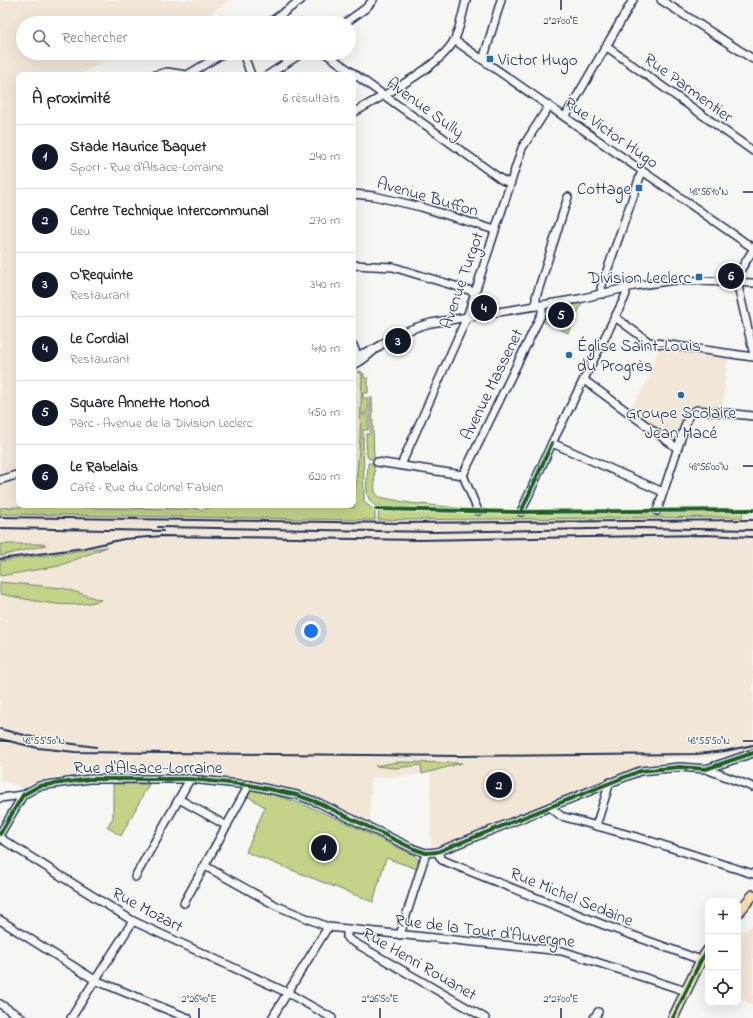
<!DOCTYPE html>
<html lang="fr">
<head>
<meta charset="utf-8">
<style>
	body { margin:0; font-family:"Indie Flower",sans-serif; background:#f2f2f3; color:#2b2b33 }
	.controls { position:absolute; right:12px; bottom:12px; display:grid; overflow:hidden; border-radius:8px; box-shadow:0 4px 16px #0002 }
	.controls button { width:36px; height:36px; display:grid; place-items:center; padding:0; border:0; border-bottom:1px solid #e1e1e2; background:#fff; color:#2b2b33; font:20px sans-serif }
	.you { position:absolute; left:311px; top:631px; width:14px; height:14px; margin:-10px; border:3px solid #fff; border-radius:50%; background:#1a73e8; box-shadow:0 0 0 6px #1a73e833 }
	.badge { display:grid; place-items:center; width:26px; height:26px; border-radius:50%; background:#111827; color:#fff; font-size:13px; font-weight:700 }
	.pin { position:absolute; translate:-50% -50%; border:2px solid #fff; box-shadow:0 1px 4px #0006 }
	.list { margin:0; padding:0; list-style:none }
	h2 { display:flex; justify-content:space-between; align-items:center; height:52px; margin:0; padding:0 16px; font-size:17px }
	h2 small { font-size:13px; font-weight:400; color:#7c7c81 }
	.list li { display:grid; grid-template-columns:26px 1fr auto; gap:12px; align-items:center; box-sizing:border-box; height:64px; padding:0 16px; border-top:1px solid #e1e1e2 }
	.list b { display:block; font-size:15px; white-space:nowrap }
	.list p { margin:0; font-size:13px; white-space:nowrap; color:#7c7c81 }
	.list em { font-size:13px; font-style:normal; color:#7c7c81 }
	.icon { flex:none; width:22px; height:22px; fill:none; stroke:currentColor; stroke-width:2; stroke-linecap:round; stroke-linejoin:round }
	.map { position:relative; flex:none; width:753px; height:1018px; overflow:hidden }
	.search { position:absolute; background:#fff; box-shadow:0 4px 16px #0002; left:16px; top:16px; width:340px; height:44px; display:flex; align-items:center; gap:10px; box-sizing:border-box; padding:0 14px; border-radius:22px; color:#7c7c81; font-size:15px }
	.panel { position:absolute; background:#fff; box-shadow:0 4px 16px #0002; left:16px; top:72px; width:340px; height:436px; border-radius:8px }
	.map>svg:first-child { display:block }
	.built { fill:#f2e7d7 }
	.green { fill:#c2d388; stroke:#6e8173 }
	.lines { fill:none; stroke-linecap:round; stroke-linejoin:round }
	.minor-casing { stroke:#1b2f5e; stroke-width:10 }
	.major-casing { stroke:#1b2f5e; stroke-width:12 }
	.minor { stroke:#f6f6f2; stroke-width:7 }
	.major { stroke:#fddcac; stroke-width:9 }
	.rail { stroke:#1b2f5e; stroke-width:2 }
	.cycleway-casing { stroke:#f6f6f2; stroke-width:6 }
	.cycleway { stroke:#1b5e20; stroke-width:4 }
	.ticks { fill:none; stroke:#1b2f5e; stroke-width:1.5 }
	.poi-dot { fill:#1f6fb2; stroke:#f6f6f2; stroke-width:1.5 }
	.labels { text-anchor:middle; stroke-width:3; stroke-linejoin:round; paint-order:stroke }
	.poi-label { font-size:17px; fill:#1b2f5e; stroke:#f6f6f2; text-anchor:start }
	.street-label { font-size:17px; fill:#1b2f5e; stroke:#f6f6f2 }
	.ticks-label { font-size:10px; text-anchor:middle; fill:#1b2f5e; stroke:#f6f6f2; stroke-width:3; stroke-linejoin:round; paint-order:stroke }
</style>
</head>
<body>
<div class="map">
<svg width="753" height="1018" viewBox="0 0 753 1018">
	<rect width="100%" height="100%" fill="#f6f6f2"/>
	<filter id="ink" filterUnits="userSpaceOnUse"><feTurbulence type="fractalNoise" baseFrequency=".025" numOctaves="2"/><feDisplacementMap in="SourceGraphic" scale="8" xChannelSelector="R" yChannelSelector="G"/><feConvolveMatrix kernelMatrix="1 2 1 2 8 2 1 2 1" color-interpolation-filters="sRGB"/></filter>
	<g filter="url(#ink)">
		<!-- built -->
		<g class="built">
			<polygon points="0,0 230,0 196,23 23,23 23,53 141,53 102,62 79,75 19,75 19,505 353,505 354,370 362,374 360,438 354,514 382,518 753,512 753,748 737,754 698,758 664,758 664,763 632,769 550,802 544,803 543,805 450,843 431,846 430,773 396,777 371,778 370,823 300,790 257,781 202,775 94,772 38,780 21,789 17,785 0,781"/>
			<polygon points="659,348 728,356 722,409 698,406 690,407 685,413 676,441 673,441 629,409 646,384"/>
			<polygon points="753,925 753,1006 738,996 738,936"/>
		</g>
		<!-- green -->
		<g class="green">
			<polygon points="582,303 568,333 542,321 550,308"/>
			<polygon points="360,371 364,374 364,378 368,378 368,393 363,393 363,398 368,398 368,413 363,413 363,415 368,415 368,430 363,430 364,502 375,511 375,520 0,514 0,508 22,507 187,509 190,507 201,510 220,505 258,508 258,505 333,505 354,508 360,438 362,374 358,372"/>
			<polygon points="370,397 372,398 374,459 369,459 367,456 366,434 370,434"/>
			<path d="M 368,463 L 374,463 L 375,492 L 379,497 L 410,503 L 468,509 L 467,510 L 376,506 C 362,500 368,476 368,463 Z"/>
			<polygon points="379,510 651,514 743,512 742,517 378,520"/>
			<polygon points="0,544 44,544 46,545 0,556"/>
			<polygon points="107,547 59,566 0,576 0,561"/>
			<path d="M 0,582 L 63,588 L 101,600 C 69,611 33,600 0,594 Z"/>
			<polygon points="398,762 462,763 422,774 421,765 395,768 375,766"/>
			<polygon points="113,784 149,784 121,836 107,827 113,818"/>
			<path d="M 252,790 C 310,801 361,831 414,855 L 419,861 L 417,869 L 386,858 L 373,902 L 246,852 L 265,807 L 247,796 Z"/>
		</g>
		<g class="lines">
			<defs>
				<g id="minor">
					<polyline points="661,0 753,59"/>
					<polyline points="269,23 301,0"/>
					<polyline points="345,23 366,8 373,0"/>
					<polyline points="454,40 753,248"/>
					<polyline points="607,47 753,151"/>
					<polyline points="243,53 251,75"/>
					<polyline points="325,53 502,180 510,183"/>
					<polyline points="483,60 501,0"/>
					<polyline points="155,75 167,72 186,75"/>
					<polyline points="187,75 224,53"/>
					<polyline points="268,75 302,53"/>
					<path d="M 353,113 C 380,97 441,67 455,39 C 460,27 463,13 466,0"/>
					<polyline points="565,117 633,0"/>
					<polyline points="353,194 374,196 421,207 495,230"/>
					<polyline points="753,250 736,277 753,351"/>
					<polyline points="353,265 393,267 475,292"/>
					<polyline points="603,294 601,288 642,171"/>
					<polyline points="536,306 536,297 568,197"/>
					<polyline points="615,317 649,342 753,357"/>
					<polyline points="353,345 358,358"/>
					<polyline points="353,357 377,348"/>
					<path d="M 353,365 C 364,361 369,354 378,347 C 393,335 412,328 431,323 L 579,299 L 634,286 L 674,280 L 753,283"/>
					<polyline points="584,380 677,448"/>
					<polyline points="552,443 663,492"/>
					<polyline points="377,462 463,475"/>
					<polyline points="401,465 467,317 522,148 549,106"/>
					<polyline points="463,475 542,313 542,305"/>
					<polyline points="463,475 478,511"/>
					<polyline points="0,480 19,474"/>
					<polyline points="657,511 689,414 697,410 753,416"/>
					<polyline points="521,512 552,443 624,299 626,294 625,288"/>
					<polyline points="706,769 753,787"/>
					<polyline points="0,798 23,795"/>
					<polyline points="179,799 227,826"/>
					<polyline points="550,807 561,816 647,840 753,874"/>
					<polyline points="596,826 610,782"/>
					<polyline points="0,834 23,795 39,786 90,779 190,779 249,785 297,795 319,803 414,849 426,853 437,852 640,771 680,767 706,769 753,753"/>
					<polyline points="0,838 133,921 288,993 332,1018"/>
					<polyline points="437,852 442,860 604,925 701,960"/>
					<polyline points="205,866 277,906 328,927 562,951 686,991"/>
					<polyline points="135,877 190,779"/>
					<polyline points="184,903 249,785"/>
					<polyline points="0,920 95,980 188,1018"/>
					<polyline points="347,929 347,938 350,940 485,1018"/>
					<polyline points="400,935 426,853"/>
					<polyline points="0,1004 22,1018"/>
					<polyline points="71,1018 133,921"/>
					<polyline points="272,1018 328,927"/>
					<polyline points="594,1018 598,1012"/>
				</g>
				<g id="major">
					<polyline points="738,913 753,895"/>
					<polyline points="673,1018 701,960 708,950"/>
				</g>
			</defs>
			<!-- minor casing -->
			<use href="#minor" class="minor-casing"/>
			<!-- major casing -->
			<use href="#major" class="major-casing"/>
			<!-- minor -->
			<use href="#minor" class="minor"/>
			<!-- major -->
			<use href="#major" class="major"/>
			<!-- rail -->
			<g class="rail">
				<polyline points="0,517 397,523 753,520"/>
				<polyline points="158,527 434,532 641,528 753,530"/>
				<polyline points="0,528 163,531"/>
				<polyline points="0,559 84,548 124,539 162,536 418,540 705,535 753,537"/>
				<polyline points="0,729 44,740 96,747"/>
				<polyline points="0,739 38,748 75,752 460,756 696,754 725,751 753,745"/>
			</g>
			<defs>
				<g id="cycleway">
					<polyline points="376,509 517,512 753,510"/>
					<polyline points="521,512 552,443"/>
					<polyline points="0,834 23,795 39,786 90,779 190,779 249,785 297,795 319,803 414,849 426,853 437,852 640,771 680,767 706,769 753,753"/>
					<polyline points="673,1018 701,960 708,950"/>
				</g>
			</defs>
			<!-- cycleway casing -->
			<use href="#cycleway" class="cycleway-casing"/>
			<!-- cycleway -->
			<use href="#cycleway" class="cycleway"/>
		</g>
	</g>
	<!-- ticks -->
	<path class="ticks" d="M 561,0 L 561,10M 743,192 L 753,192M 743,466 L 753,466M 0,741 L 10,741M 743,741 L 753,741M 199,1008 L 199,1018M 380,1008 L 380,1018M 561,1008 L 561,1018"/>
	<!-- markers -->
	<g class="poi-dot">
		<rect x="486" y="55" width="8" height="8" rx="2"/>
		<rect x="635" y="184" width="8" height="8" rx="2"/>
		<rect x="695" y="273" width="8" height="8" rx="2"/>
		<circle cx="569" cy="355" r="4"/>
		<circle cx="681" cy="395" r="4"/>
	</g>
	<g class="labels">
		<!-- poi labels -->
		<g class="poi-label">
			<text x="498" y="65">Victor Hugo</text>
			<text x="631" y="194" text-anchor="end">Cottage</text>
			<text x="691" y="283" text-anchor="end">Division Leclerc</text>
			<text x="577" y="351">Église Saint-Louis<tspan x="577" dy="20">du Progrès</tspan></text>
			<text x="681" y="418" text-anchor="middle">Groupe Scolaire<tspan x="681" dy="20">Jean Macé</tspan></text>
		</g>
		<!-- street labels -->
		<g class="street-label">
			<text transform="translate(689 87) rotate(36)" y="6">Rue Parmentier</text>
			<text transform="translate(426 107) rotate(36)" y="6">Avenue Sully</text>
			<text transform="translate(612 132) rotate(35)" y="6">Rue Victor Hugo</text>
			<text transform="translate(428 196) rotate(16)" y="6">Avenue Buffon</text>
			<text transform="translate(461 280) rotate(-71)" y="6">Avenue Turgot</text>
			<text transform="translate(491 384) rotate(-64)" y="6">Avenue Massenet</text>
			<text x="148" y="773">Rue d'Alsace-Lorraine</text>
			<text transform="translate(572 896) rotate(22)" y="6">Rue Michel Sedaine</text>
			<text transform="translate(148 909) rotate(28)" y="6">Rue Mozart</text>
			<text transform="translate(485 930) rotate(7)" y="6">Rue de la Tour d'Auvergne</text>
			<text transform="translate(420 963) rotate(30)" y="6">Rue Henri Rouanet</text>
		</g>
	</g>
	<g class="ticks-label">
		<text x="561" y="24">2°27'00"E</text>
		<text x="709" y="195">48°56'10"N</text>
		<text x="709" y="470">48°56'00"N</text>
		<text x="44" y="744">48°55'50"N</text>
		<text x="709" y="744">48°55'50"N</text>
		<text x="199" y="1002">2°26'40"E</text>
		<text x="380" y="1002">2°26'50"E</text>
		<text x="561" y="1002">2°27'00"E</text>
	</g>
</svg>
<div class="controls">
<button>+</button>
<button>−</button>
<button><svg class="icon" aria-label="locate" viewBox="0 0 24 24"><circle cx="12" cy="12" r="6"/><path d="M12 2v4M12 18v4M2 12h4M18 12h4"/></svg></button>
</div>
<div class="you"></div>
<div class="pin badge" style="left:324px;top:848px">1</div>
<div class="pin badge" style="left:499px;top:785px">2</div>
<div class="pin badge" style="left:398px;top:341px">3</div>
<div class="pin badge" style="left:484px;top:308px">4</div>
<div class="pin badge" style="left:561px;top:315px">5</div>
<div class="pin badge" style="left:731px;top:276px">6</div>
<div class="search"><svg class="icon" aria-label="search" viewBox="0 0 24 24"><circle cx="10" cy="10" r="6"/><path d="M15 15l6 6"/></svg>Rechercher</div>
<section class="panel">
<h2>À proximité<small>6 résultats</small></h2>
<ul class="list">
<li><span class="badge">1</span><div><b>Stade Maurice Baquet</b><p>Sport · Rue d'Alsace-Lorraine</p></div><em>240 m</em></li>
<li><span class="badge">2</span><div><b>Centre Technique Intercommunal</b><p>Lieu</p></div><em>270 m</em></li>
<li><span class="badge">3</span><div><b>O'Requinte</b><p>Restaurant</p></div><em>340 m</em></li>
<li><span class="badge">4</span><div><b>Le Cordial</b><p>Restaurant</p></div><em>410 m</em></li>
<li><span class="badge">5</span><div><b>Square Annette Monod</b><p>Parc · Avenue de la Division Leclerc</p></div><em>450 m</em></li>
<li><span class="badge">6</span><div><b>Le Rabelais</b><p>Café · Rue du Colonel Fabien</p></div><em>620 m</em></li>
</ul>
</section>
</div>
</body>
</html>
